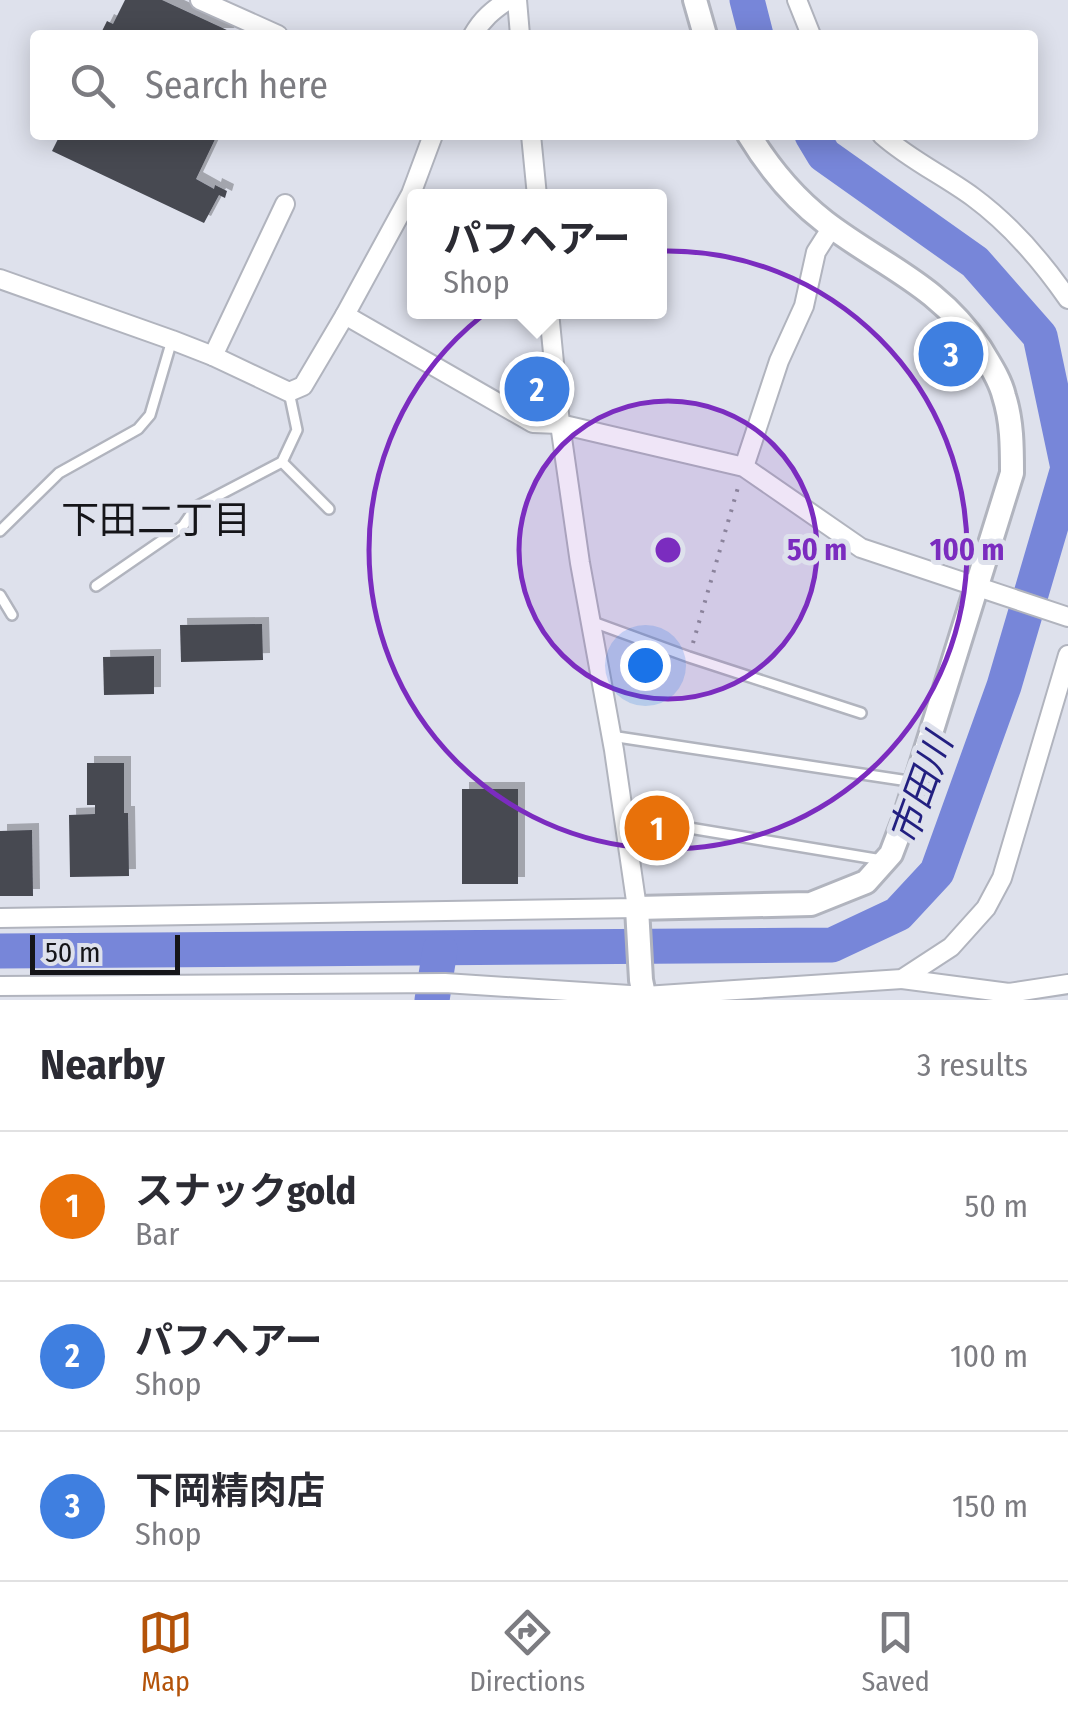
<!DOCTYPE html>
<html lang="en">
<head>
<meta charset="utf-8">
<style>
	body { margin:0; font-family:"Fira Sans Condensed","Noto Sans JP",sans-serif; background:#f7f7f7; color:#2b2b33 }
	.scale { position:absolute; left:30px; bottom:25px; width:150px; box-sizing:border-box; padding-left:10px; border:5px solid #151519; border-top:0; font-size:28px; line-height:35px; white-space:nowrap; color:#151519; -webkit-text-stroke:8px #dee1ec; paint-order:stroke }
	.you { position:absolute; left:645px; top:665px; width:35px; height:35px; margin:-25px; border:8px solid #fff; border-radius:50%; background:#1a73e8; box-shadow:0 0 0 15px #1a73e833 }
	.badge { display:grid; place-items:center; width:65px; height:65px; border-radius:50%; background:#b45309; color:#fff; font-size:32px; font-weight:700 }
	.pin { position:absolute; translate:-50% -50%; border:5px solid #fff; box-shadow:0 2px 10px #0006 }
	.popup { position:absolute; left:407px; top:189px; width:260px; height:130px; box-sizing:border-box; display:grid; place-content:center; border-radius:10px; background:#fff; filter:drop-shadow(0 2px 8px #0005); font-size:32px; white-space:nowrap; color:#7c7c81 }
	.popup b { font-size:38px; color:#2b2b33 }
	.popup::after { content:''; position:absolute; left:50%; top:100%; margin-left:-20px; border:20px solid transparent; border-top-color:#fff }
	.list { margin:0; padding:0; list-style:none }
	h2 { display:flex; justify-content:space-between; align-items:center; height:130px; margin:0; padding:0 40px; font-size:42px }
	h2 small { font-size:32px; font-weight:400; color:#7c7c81 }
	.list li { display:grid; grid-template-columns:65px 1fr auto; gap:30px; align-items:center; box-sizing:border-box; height:150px; padding:0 40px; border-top:2px solid #e1e1e2 }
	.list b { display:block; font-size:38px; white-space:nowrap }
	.list p { margin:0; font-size:32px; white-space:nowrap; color:#7c7c81 }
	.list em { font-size:32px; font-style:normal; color:#7c7c81 }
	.icon { flex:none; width:55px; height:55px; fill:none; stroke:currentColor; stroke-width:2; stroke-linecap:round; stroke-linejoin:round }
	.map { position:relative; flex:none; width:1068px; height:1000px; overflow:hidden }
	.search { position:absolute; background:#fff; box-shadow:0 5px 25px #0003; left:30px; right:30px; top:30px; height:110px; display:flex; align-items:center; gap:25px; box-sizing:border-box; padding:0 35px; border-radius:10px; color:#7c7c81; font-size:38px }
	.sheet { height:580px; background:#fff }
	nav { display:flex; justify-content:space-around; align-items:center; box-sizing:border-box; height:140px; border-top:2px solid #e1e1e2; background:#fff; font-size:28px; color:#7c7c81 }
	nav a { display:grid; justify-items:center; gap:5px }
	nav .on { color:#b45309 }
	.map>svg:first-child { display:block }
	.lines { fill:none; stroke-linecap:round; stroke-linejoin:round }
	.river { stroke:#7786d9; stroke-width:35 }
	.building { fill:#464851; filter:url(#shadow) }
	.service-casing { stroke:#b1b4be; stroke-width:14 }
	.minor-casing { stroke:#b1b4be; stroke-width:22 }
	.tertiary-casing { stroke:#b1b4be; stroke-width:28 }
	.path { stroke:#8e9098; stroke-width:4; stroke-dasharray:2.5 8; stroke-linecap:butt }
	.service { stroke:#fff; stroke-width:9 }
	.minor { stroke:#fff; stroke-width:18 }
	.tertiary { stroke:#fff; stroke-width:22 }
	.ring { fill:none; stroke:#7b2cbf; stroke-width:5 }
	.labels { text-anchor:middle; stroke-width:10; stroke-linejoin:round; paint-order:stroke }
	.neighbourhood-label { font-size:38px; fill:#151519; stroke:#dee1ec }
	.water-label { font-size:38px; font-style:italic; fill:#221f80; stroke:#dee1ec }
	.centre { fill:#7b2cbf; stroke:#dee1ec; stroke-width:5 }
	.ring-label { font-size:30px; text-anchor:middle; font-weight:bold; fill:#7b2cbf; stroke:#dee1ec; stroke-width:10; stroke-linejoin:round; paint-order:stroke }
</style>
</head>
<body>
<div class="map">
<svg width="1068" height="1000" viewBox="0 0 1068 1000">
	<defs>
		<filter id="shadow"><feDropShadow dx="7" dy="-7" stdDeviation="0" flood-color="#0004"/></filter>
	</defs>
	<rect width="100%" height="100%" fill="#dee1ec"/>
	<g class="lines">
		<!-- river -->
		<g class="river">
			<polyline points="747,0 756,35"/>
			<polyline points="0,951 832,945 898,914 937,872 1004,686 1068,468 1040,336 975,262 824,155 812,135"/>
			<polyline points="432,1000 440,950"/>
		</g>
	</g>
	<!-- building -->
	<g class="building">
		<polygon points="125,0 162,0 229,31 227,35 100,35 107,21 113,24"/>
		<polygon points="60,135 217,135 196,179 214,189 215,185 227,191 225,198 219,195 204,223 52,151"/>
		<polygon points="262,624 263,660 181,662 180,625"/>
		<polygon points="154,656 154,694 104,695 103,657"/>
		<polygon points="87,763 124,763 124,813 128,813 129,876 70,877 69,815 95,814 95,805 87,805"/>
		<rect x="462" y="789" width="56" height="95"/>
		<polygon points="32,830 33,896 0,896 0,831"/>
	</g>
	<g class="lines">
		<defs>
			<g id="service">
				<polyline points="282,462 329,509"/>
				<polyline points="0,531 59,473 138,429 150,415 172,340"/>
				<polyline points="96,586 183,526 196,507 282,462 297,430 289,392"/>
				<polyline points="0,595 12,615"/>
				<polyline points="593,622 689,657 861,713"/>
				<polyline points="611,736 915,782"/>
				<polyline points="623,817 882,860"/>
			</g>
			<g id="minor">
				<polyline points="200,0 278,35"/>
				<polyline points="517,0 520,35"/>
				<polyline points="797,0 811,35"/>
				<path d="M 473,35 C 482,19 493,10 508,0"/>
				<polyline points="531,135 537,196"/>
				<path d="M 882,135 C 910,160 943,175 973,197 C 1011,225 1041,260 1068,299"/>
				<polyline points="0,279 172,340 213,356 289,392 303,386 345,315 411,194 433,135"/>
				<polyline points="345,315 533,423 560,424 744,467 861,548 1068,617"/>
				<polyline points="213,356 285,204"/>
				<polyline points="744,467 779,361 804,306 816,252 832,227"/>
				<polyline points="0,918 637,908 614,750 580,563 560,424 549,312"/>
				<polyline points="902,979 1009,993 1068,984"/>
				<polyline points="0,986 445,983 645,996 902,979 951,947 986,908 1002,878 1068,655"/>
			</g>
			<g id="tertiary">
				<polyline points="695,0 705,35"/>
				<path d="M 645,1000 L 641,980 L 637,908 L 811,904 L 866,882 L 891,854 L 904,820 L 1012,473 C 1012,447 1012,421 1004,396 C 1000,379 989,363 980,348 C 939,285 881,265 825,222 C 794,198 769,168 749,135"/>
			</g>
		</defs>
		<!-- service casing -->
		<use href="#service" class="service-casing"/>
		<!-- minor casing -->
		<use href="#minor" class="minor-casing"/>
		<!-- tertiary casing -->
		<use href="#tertiary" class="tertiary-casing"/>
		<!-- path -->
		<polyline class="path" points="693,643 739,484"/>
		<!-- service -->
		<use href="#service" class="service"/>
		<!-- minor -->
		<use href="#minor" class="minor"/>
		<!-- tertiary -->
		<use href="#tertiary" class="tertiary"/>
	</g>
	<!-- distance rings -->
	<circle cx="668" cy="550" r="149" fill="#7b2cbf" fill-opacity=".12"/>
	<g class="ring">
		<circle cx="668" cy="550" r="149"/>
		<circle cx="668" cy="550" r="299"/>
	</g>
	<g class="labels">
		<!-- neighbourhood labels -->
		<g class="neighbourhood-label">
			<text x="156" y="533">下田二丁目</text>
		</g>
		<!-- water labels -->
		<g class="water-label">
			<text transform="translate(921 789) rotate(-70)" y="13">市田川</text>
		</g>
	</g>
	<circle cx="668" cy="550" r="15" class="centre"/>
	<g class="ring-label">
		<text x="817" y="560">50 m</text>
		<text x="967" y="560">100 m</text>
	</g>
</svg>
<div class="scale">50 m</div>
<div class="you"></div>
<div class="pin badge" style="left:657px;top:828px;background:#e8710a">1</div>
<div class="pin badge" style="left:537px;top:389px;background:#3f7fe0">2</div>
<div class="popup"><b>パフヘアー</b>Shop</div>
<div class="pin badge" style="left:951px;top:354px;background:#3f7fe0">3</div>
<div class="search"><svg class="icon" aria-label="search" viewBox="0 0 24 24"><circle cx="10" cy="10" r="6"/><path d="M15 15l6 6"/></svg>Search here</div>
</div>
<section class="sheet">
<h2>Nearby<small>3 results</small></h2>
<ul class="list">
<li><span class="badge" style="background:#e8710a">1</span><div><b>スナックgold</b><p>Bar</p></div><em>50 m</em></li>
<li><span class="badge" style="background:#3f7fe0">2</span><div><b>パフヘアー</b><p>Shop</p></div><em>100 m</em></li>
<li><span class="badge" style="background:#3f7fe0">3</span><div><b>下岡精肉店</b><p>Shop</p></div><em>150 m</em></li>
</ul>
</section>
<nav>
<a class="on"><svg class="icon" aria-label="map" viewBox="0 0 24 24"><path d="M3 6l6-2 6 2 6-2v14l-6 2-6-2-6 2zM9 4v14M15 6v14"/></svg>Map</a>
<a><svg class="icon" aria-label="directions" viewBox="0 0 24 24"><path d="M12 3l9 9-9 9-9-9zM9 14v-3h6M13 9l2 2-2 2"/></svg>Directions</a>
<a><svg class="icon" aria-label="saved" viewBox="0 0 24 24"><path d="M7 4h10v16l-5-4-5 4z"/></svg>Saved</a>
</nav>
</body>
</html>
